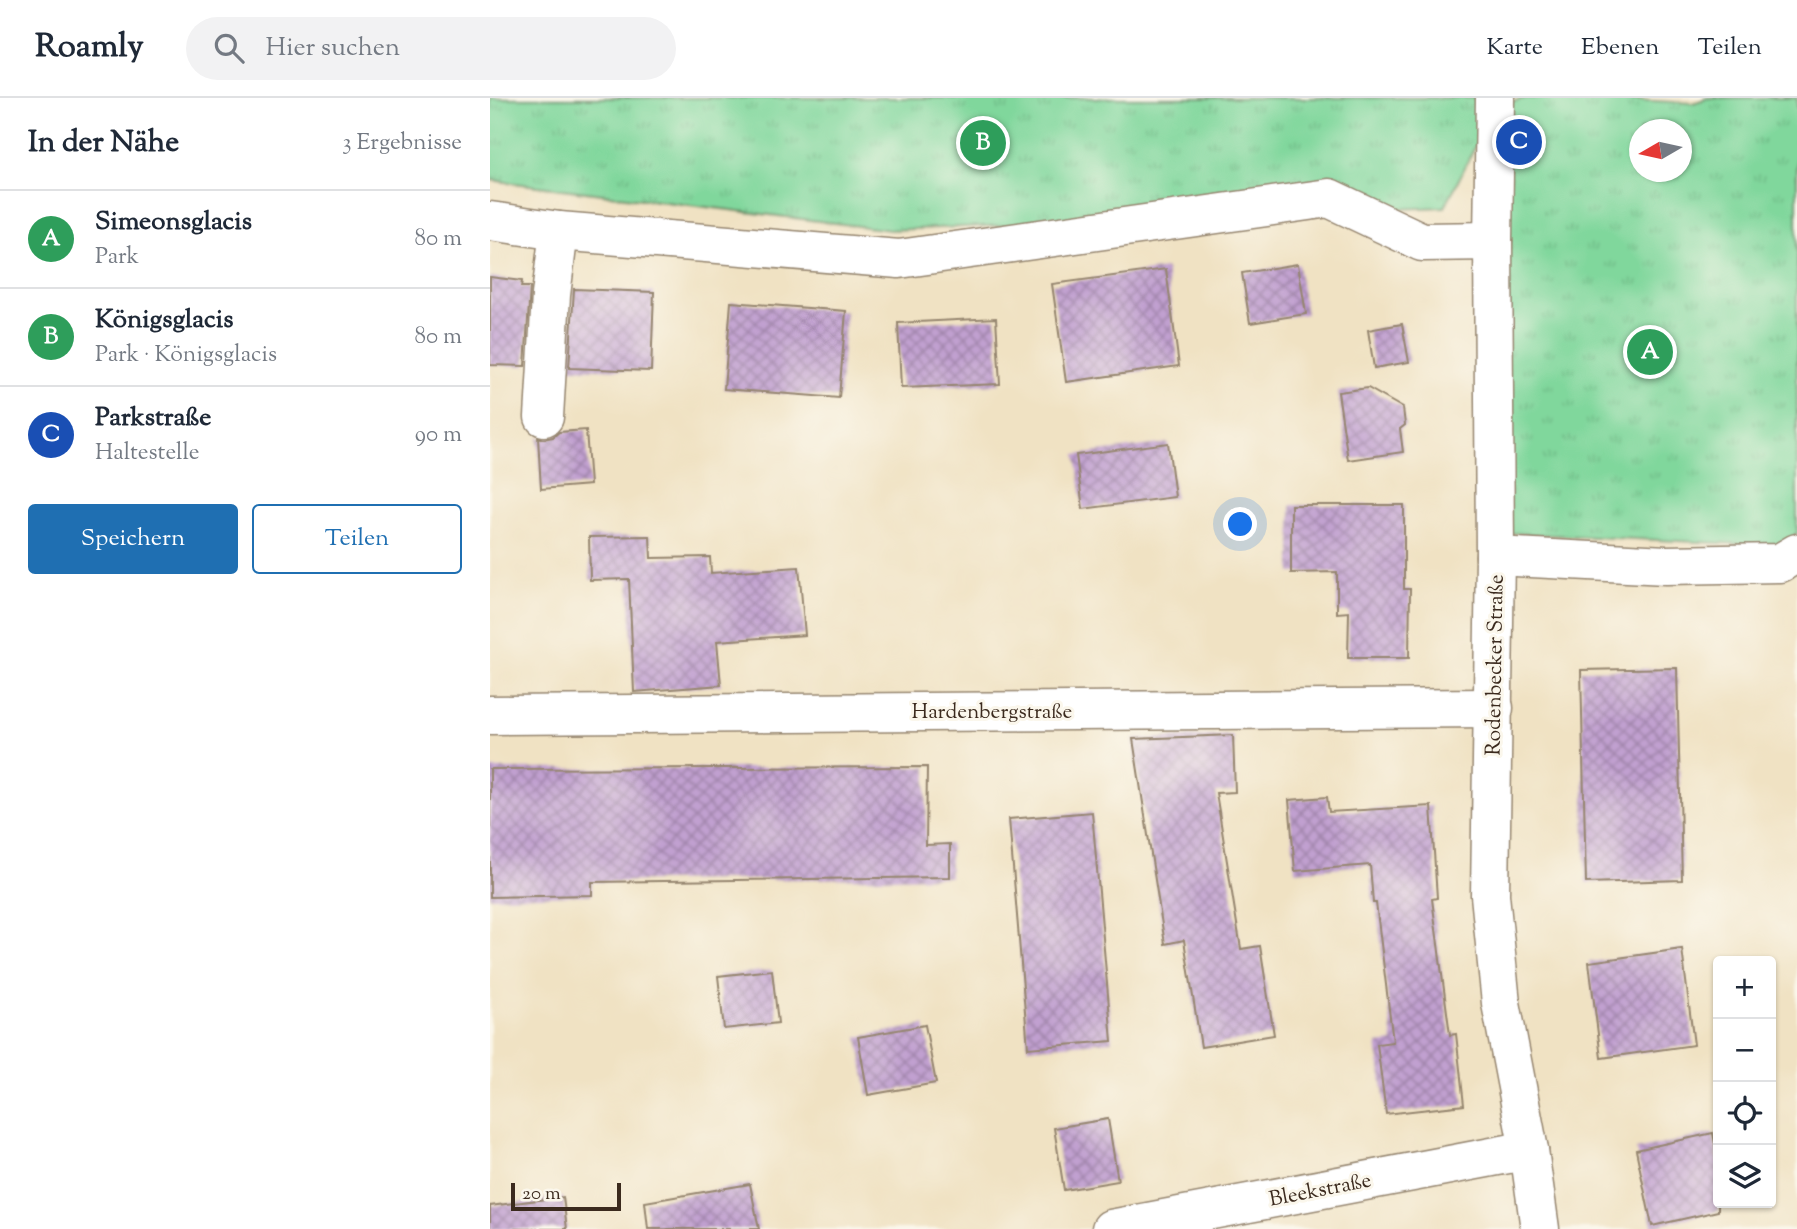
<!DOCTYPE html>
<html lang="de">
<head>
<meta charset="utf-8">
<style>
	body { margin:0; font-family:"Sorts Mill Goudy",serif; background:#f2f2f3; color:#1f2937 }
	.controls { position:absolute; right:21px; bottom:21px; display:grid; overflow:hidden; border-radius:7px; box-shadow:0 2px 5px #0004 }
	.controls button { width:63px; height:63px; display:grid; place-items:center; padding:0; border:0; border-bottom:2px solid #e0e1e3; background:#fff; color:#1f2937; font:35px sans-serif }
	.compass { position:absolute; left:1139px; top:21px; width:63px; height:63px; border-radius:50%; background:#fff; box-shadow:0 2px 5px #0004; rotate:261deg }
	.scale { position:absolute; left:21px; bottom:18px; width:110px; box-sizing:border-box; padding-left:7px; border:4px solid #3b2a1e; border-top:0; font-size:19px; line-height:24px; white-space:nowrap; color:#3b2a1e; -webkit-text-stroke:5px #fbf7ec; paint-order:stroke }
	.you { position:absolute; left:751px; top:427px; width:24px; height:24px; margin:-18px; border:5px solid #fff; border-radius:50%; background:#1a73e8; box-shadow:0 0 0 10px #1a73e833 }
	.badge { display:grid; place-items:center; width:46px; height:46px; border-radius:50%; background:#1f6fb2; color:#fff; font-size:23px; font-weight:700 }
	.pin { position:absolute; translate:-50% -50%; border:4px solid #fff; box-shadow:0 2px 7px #0006 }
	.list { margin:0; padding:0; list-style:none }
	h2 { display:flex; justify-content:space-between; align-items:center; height:91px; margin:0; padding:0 28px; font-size:30px }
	h2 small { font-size:23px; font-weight:400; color:#747a83 }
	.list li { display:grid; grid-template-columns:46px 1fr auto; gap:21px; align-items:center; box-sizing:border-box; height:98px; padding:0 28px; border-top:2px solid #e0e1e3 }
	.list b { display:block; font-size:26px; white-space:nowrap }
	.list p { margin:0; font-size:23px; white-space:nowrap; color:#747a83 }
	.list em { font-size:23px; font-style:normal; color:#747a83 }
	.actions { display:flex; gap:14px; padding:21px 28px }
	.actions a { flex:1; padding:16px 0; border:2px solid #1f6fb2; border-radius:7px; text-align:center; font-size:24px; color:#1f6fb2 }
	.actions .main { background:#1f6fb2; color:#fff }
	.icon { flex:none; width:38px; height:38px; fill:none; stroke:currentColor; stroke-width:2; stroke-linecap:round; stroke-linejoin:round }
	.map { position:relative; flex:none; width:1307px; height:1131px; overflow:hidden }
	header { display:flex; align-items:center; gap:42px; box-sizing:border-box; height:98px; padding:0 35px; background:#fff; border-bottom:2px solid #e0e1e3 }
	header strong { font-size:33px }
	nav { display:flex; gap:38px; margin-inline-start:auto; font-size:24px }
	.search { width:490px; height:63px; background:#f2f2f3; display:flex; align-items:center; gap:18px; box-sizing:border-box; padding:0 24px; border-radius:38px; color:#747a83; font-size:26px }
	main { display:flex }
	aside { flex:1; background:#fff }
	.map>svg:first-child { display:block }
	.park { fill:url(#park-tufts); stroke:#5e805d; stroke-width:2; fill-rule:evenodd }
	.building { fill:url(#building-cross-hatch) }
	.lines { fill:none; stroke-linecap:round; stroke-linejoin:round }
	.minor-casing { stroke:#968670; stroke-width:41 }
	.minor { stroke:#fff; stroke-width:38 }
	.labels { text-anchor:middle; stroke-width:6; stroke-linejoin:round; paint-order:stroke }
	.street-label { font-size:21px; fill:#3b2a1e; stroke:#fbf7ec }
</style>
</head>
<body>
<header>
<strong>Roamly</strong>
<div class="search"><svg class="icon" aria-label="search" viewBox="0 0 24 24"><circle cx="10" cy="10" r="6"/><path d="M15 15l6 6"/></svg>Hier suchen</div>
<nav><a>Karte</a><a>Ebenen</a><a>Teilen</a></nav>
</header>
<main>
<aside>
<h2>In der Nähe<small>3 Ergebnisse</small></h2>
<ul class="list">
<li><span class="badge" style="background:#2e9e5b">A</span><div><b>Simeonsglacis</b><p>Park</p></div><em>80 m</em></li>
<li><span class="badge" style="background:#2e9e5b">B</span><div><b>Königsglacis</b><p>Park · Königsglacis</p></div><em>80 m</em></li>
<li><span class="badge" style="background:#1a4fb4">C</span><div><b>Parkstraße</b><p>Haltestelle</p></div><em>90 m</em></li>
</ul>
<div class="actions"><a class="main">Speichern</a><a>Teilen</a></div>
</aside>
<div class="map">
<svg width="1307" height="1131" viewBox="0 0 1307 1131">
	<defs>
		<pattern id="park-tufts" width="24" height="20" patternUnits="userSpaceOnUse" patternTransform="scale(1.75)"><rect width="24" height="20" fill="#80d79c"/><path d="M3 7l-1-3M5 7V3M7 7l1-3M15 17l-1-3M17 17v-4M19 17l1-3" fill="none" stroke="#70b986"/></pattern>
		<pattern id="building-cross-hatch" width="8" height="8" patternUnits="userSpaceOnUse" patternTransform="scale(1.75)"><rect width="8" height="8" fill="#c1a0d0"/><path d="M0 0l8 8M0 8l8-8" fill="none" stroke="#9e83a8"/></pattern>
	</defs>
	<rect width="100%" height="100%" fill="#fbf7ec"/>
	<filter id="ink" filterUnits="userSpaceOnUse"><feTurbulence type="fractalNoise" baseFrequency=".0143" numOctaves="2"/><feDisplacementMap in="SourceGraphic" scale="14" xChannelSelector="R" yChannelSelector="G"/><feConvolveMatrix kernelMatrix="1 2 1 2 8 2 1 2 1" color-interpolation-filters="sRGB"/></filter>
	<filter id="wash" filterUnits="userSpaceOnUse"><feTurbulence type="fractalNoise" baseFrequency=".00686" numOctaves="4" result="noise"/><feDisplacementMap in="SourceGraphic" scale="28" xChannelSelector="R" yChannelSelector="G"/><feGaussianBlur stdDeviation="1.57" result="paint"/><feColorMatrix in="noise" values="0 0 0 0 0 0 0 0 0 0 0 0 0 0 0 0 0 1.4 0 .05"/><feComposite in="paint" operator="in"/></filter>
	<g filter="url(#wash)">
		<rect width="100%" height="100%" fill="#f0e2c3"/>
		<!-- park -->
		<path class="park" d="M 0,0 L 1005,0 L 1005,9 L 1036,0 L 1104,0 L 1203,5 L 1218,0 L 1307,0 L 1307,435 L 1292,448 L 1020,435 L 1004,11 L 955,109 L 400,132 L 0,82 ZM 1150,32 L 1192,32 L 1192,74 L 1150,74 Z"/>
		<g id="blocks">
			<!-- building -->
			<g class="building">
				<polygon points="808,166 816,216 760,225 752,175"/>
				<polygon points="676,171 689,268 576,284 562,186"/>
				<polygon points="0,179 32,183 31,189 40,189 35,268 0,267"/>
				<polygon points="84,191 164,194 161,273 79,270"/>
				<polygon points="241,204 356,213 349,300 234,291"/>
				<polygon points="506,220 510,286 411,290 408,225"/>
				<polygon points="912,226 919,264 884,270 878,232"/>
				<polygon points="878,290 913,310 915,327 910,331 913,354 858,362 848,294"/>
				<polygon points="96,332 100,387 51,391 48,339 53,341 63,339 69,334"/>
				<polygon points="678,345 685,399 593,411 586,357"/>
				<polygon points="801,407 914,407 914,491 920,491 919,560 858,560 859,514 847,515 847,474 801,475"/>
				<polygon points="160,438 161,460 220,459 221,475 309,469 315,537 227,543 231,587 144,594 139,481 100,482 99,439"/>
				<polygon points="1187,570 1192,782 1096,785 1091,572"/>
				<polygon points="743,637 745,694 726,695 751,851 770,848 784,937 711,949 694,842 675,846 643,641"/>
				<polygon points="437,669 436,747 460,746 460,779 102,784 102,797 0,799 0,671"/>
				<polygon points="837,699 839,714 941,708 947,800 942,801 960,937 966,936 974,1007 896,1016 887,946 903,944 886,805 883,805 880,767 805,773 799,702"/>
				<polygon points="602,714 622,943 538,950 519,721"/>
				<polygon points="1192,851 1204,947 1111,960 1099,864"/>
				<polygon points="282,872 288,925 234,931 228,878"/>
				<polygon points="435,927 446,985 378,997 368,939"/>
				<polygon points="618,1021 628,1083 574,1092 564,1030"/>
				<polygon points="1223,1035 1228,1061 1228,1113 1162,1128 1146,1052"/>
				<polygon points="260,1086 269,1131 158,1131 155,1104"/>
				<polygon points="73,1099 77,1131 0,1131 0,1108"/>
			</g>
		</g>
	</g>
	<g filter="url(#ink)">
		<use href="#blocks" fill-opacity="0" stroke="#968670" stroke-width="2"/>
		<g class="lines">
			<defs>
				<g id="minor">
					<polyline points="1005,0 1003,143 1005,458 1000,797 1011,905 1039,1052 1050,1131"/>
					<polyline points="0,123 69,133 409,161 839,100 932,144 1003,143"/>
					<polyline points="54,319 61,197 69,133"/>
					<polyline points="1005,458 1176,467 1290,465 1307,455"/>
					<polyline points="0,617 1004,610"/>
					<polyline points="621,1131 1039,1052"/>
				</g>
			</defs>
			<!-- minor casing -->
			<use href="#minor" class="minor-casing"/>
			<!-- minor -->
			<use href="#minor" class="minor"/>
		</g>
	</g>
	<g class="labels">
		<!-- street labels -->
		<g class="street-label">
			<text transform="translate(1004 567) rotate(-89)" y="7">Rodenbecker Straße</text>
			<text x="502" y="620">Hardenbergstraße</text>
			<text transform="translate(830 1091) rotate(-11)" y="7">Bleekstraße</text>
		</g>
	</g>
</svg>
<div class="controls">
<button>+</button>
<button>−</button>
<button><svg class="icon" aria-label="locate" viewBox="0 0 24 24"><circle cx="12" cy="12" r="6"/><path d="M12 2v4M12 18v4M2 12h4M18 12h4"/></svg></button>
<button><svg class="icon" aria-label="layers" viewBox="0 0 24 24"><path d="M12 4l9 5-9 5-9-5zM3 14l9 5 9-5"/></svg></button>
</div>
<svg class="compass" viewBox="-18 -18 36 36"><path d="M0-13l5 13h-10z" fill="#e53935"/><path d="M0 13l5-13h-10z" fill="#747a83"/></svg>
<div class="scale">20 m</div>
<div class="you"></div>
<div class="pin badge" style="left:1160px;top:254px;background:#2e9e5b">A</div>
<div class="pin badge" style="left:493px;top:45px;background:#2e9e5b">B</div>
<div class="pin badge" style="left:1029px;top:44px;background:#1a4fb4">C</div>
</div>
</main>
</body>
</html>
